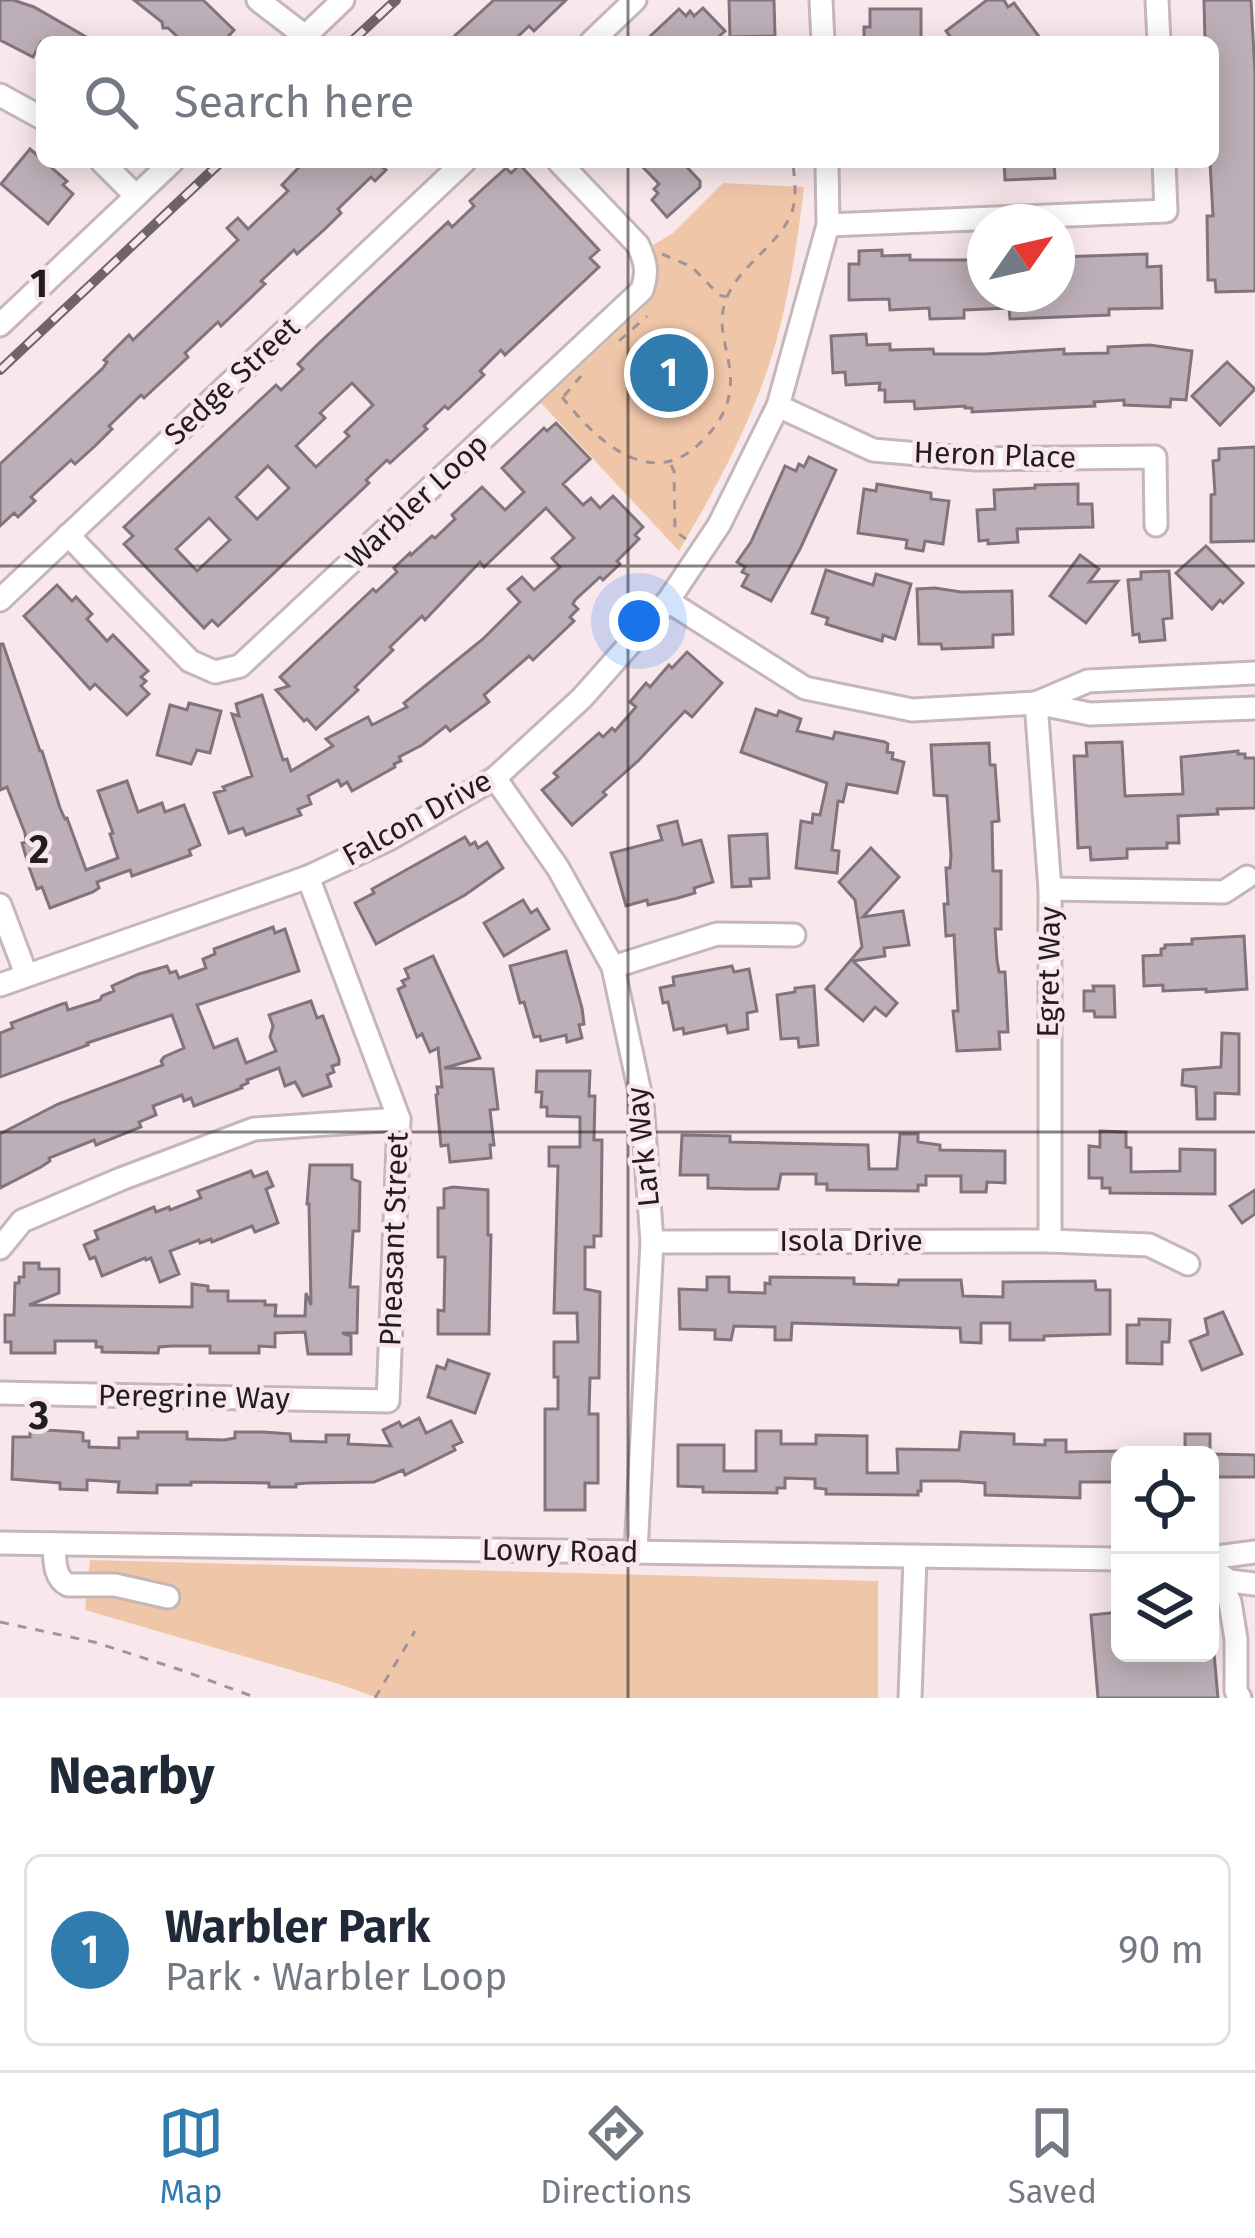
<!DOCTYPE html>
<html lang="en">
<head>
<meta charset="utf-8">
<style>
	body { margin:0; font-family:"Fira Sans",sans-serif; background:#f2f2f3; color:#1f2937 }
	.controls { position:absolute; right:36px; bottom:36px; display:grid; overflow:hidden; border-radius:18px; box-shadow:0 6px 30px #0003 }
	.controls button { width:108px; height:108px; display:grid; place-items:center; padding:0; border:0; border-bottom:3px solid #e0e1e3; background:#fff; color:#1f2937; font:60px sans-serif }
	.compass { position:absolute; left:967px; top:204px; width:108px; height:108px; border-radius:50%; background:#fff; box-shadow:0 6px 30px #0003; rotate:56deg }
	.you { position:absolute; left:639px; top:621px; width:42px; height:42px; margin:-30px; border:9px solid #fff; border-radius:50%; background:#1a73e8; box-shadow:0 0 0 18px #1a73e833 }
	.badge { display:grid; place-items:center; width:78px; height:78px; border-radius:50%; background:#317caf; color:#fff; font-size:39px; font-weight:700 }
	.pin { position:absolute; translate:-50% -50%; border:6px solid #fff; box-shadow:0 3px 12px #0006 }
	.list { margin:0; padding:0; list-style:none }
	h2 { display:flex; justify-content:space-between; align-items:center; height:156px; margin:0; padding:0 48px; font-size:51px }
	h2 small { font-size:39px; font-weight:400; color:#747a83 }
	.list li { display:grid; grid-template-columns:78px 1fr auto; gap:36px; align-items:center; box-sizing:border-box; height:192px; margin:0 24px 24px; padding:0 24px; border:3px solid #e0e1e3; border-radius:18px }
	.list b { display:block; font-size:45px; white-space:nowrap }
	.list p { margin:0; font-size:39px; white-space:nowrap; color:#747a83 }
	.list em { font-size:39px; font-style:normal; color:#747a83 }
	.icon { flex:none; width:66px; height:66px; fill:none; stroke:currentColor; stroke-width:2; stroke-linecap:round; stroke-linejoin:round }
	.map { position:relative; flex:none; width:1255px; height:1698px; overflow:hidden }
	.search { position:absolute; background:#fff; box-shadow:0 6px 30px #0003; left:36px; right:36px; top:36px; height:132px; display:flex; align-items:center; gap:30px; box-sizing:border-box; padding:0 42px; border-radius:18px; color:#747a83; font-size:45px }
	.sheet { height:372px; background:#fff }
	nav { display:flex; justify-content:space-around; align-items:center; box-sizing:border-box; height:168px; border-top:3px solid #e0e1e3; background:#fff; font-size:33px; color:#747a83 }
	nav a { display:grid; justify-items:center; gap:6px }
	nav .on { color:#317caf }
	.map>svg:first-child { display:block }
	.green { fill:#f0c6a8 }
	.building { fill:#bdafb7; stroke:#81747c; stroke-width:3; fill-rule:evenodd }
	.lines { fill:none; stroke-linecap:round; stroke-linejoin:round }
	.minor-casing { stroke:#c6b6b8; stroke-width:27 }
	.path { stroke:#a09496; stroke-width:3; stroke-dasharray:9 9; stroke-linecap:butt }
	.minor { stroke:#fff; stroke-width:21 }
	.rail-casing { stroke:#6f6567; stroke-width:10 }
	.rail { stroke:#f9e8eb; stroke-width:6; stroke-dasharray:18; stroke-linecap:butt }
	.grid { fill:none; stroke:#231d1e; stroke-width:3; stroke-opacity:0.55 }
	.labels { text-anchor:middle; stroke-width:9; stroke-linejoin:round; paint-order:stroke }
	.street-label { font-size:30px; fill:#231d1e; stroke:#f9e8eb }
	.grid-label { font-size:39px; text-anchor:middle; font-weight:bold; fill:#231d1e; stroke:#f9e8eb; stroke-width:9; stroke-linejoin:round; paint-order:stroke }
</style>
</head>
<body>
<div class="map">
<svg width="1255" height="1698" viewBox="0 0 1255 1698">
	<rect width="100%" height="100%" fill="#f9e8eb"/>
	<!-- green -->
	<g class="green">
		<path d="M 723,183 L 804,187 C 798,239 790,291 776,342 C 755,416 718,485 679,551 L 541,403 L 644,307 C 659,288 662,268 653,245 L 672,234 Z"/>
		<polygon points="90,1560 878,1581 878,1698 378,1698 339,1684 85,1610"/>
	</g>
	<!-- building -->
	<g class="building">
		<polygon points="0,0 13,0 34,7 95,42 41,42 33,57 0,40"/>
		<polygon points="134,0 203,0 234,30 223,42 183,42 168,28 163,28 162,22"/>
		<polygon points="494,0 566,0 534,31 529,26 512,42 448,42"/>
		<polygon points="729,0 774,0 775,36 730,37"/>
		<polygon points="987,0 1004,0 1008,7 1014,3 1043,42 954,42 946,31"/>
		<polygon points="1204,0 1251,0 1255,73 1255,291 1216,292 1215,280 1208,280 1207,216 1213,216 1210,162 1213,162 1213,42 1205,42"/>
		<polygon points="703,8 725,31 713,42 644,42 679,9 686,16 690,11 694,16"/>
		<polygon points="870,9 921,9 921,42 864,42 864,27 870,27"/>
		<polygon points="30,149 67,181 63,185 73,194 48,224 1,184"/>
		<polygon points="304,162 387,162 382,167 386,170 375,181 371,177 338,209 341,213 326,228 297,254 294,250 261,281 265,284 221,326 218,322 185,353 188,357 171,373 144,398 141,395 109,426 112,429 95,446 75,464 71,460 31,497 35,501 18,517 14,513 0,526 0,464 103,368 107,362 104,360 129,335 133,340 238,240 227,228 238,218 248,229 288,191 282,185"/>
		<polygon points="638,162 682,162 700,181 700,187 667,217 652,200 658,193 654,189 659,184"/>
		<polygon points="1004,162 1054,162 1055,178 1005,180"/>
		<path d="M 520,165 L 599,250 L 590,258 L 599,267 L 505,355 L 501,350 L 480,371 L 484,375 L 448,409 L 445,406 L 424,426 L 427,429 L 390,463 L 387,460 L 366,480 L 369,483 L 218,626 L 212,620 L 204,628 L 124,544 L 133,536 L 124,527 L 276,385 L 281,390 L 303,369 L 298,364 L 317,345 L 448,222 L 452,227 L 474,206 L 470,201 L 486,186 L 506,168 L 511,173 ZM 352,383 L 373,405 L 345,432 L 349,436 L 316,467 L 296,446 L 325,418 L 320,413 ZM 268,466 L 289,488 L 257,519 L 236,497 ZM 209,518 L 230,540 L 197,571 L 176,549 Z"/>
		<polygon points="882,250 882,256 910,255 910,260 985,260 985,294 1057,294 1058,257 1147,254 1147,267 1161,266 1162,308 1109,309 1109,315 1010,319 1009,308 964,310 964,318 930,319 929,308 890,310 889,299 849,300 849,264 859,264 859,251"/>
		<polygon points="866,334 867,345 890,344 890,350 933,349 934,354 985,354 1064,349 1064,354 1108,353 1108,347 1150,345 1192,351 1186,400 1171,399 1170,407 1124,405 1124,400 1094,402 1095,406 990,411 972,412 972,408 965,408 965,406 915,409 914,401 885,402 885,390 879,390 880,383 846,385 845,372 833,373 831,336"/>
		<polygon points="1227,362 1255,389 1220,425 1192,396"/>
		<polygon points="556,423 590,459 563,484 583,505 591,498 600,508 613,496 643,527 635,535 639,539 617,561 620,564 603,580 600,577 575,600 573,604 578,609 570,617 574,621 533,660 529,656 484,695 489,702 450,731 446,726 422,745 399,757 401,761 394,764 395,767 352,791 347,782 341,786 338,780 308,796 311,804 298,809 301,815 246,835 243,828 229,833 214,793 225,790 223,787 252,776 232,714 239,716 236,704 262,695 283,760 287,759 291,771 333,746 326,739 368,717 372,725 407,707 404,703 483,639 520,602 508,589 522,577 534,590 560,567 552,558 574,538 546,508 484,567 480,562 425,620 422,616 390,647 393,650 355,687 358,690 316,729 307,719 304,721 276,690 289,686 280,677 373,589 376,592 397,572 394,568 410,553 411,555 432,536 435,538 455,519 452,515 482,487 505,510 524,492 502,468 544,428 547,431"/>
		<polygon points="1255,447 1255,541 1211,542 1211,495 1215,494 1213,461 1219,460 1219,449"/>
		<polygon points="809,457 836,470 800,549 771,601 742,586 748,575 742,572 745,567 737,562 751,542 785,466 796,471 799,464 804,467"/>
		<polygon points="877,484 931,493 931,499 949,501 943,544 925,541 923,551 906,548 907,540 858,533 864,489 876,491"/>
		<polygon points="1078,484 1078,504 1092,504 1093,527 1017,529 1018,542 988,544 988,540 979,541 977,510 995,509 994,490 1035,488 1035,485"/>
		<polygon points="1206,546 1243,583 1223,603 1220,600 1212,609 1176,573"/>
		<polygon points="1080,555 1099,569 1089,582 1118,581 1086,623 1050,596"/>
		<polygon points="826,570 873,585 876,574 911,584 895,639 883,635 882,641 848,631 826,624 828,618 812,613"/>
		<polygon points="1169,571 1172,618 1163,619 1165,640 1140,642 1139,634 1133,635 1128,580 1141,579 1141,572"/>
		<polygon points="57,585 72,601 76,597 92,614 87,619 107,641 113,635 148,671 141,677 146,681 141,686 149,694 127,715 95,684 90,689 24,616"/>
		<polygon points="935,588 961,592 1012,591 1013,634 993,635 993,647 942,649 941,644 919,644 917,589"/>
		<polygon points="0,644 3,644 40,751 42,751 60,808 65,819 67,818 86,870 118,858 110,834 113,833 98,791 127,781 138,812 162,803 165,812 184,805 200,845 189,850 191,855 132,876 130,870 97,882 99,888 93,892 50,908 42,887 37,889 29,867 22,843 26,842 25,833 7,787 0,790"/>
		<polygon points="687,652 722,683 692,717 685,711 638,761 603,792 606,795 572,825 542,790 558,777 554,773 599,733 603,737 612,728 615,731 636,707 630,702 646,683 650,687 669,665 672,668"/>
		<polygon points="189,703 221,711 210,753 197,750 191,764 157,755 170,705 187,710"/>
		<polygon points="756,709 777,716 779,711 801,719 797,731 833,739 835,732 885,742 888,744 887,752 893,753 892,759 904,762 897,793 847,784 843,802 838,801 832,850 839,851 837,873 796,868 801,821 812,823 813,814 820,815 827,783 741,752"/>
		<polygon points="1122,742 1125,796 1183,794 1181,757 1238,751 1238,754 1245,754 1245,758 1255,758 1255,808 1217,809 1218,814 1178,816 1179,843 1167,843 1167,848 1127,849 1127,858 1091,860 1090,847 1078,848 1074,756 1087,756 1086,743"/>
		<polygon points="989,743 990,765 995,765 999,821 992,822 993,871 1001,871 1001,929 995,929 997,960 999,972 1005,972 1008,1032 999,1032 1000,1049 957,1051 953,1011 958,1011 954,935 946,936 944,904 948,904 946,868 950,868 951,856 947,796 934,795 931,745"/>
		<polygon points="677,821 683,845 701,840 713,882 694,888 695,893 678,898 648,905 647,900 626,906 611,853 662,840 658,826"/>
		<polygon points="767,834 769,878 750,879 751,886 732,887 729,836"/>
		<polygon points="465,837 470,845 475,842 478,848 487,842 503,868 465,895 376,944 355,903 374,893 372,889"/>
		<polygon points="871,848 899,877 863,917 903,911 909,945 884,948 885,956 853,961 897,1003 886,1016 875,1007 863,1021 826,989 862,947 855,900 839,882"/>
		<polygon points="523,900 531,913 537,909 549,929 504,956 484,923"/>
		<polygon points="273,927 275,933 285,929 299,971 197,1005 214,1048 237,1039 246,1063 276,1051 270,1037 273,1026 269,1015 311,1001 317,1018 323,1016 339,1059 339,1064 332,1066 334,1072 327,1075 331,1086 303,1096 295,1082 285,1086 279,1068 247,1080 248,1083 241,1086 242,1088 194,1106 191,1098 184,1101 182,1095 153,1106 156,1115 139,1122 141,1127 96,1145 94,1140 49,1158 50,1161 41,1167 0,1188 0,1134 58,1104 163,1065 161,1061 164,1057 184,1048 172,1015 87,1043 88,1045 0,1077 0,1033 13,1028 11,1023 62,1004 66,1003 68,1010 100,1000 102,996 114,991 112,986 139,974 167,966 170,973 176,971 179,978 206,968 203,959 215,954 214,949"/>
		<polygon points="1244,936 1247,989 1206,992 1206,989 1163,991 1163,985 1144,986 1143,956 1161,955 1161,949 1165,948 1165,945 1192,944 1192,939"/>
		<polygon points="566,951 582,1008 584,1024 579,1025 582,1038 567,1042 566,1035 541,1041 540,1036 534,1037 524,1002 520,1003 510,966"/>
		<polygon points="433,956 480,1058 444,1068 493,1069 498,1109 490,1110 494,1145 490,1145 491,1158 450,1162 448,1145 441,1146 436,1095 438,1094 437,1087 442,1087 438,1048 430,1052 422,1034 417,1037 398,989 405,986 402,981 409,978 405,969"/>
		<polygon points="732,966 734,972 749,969 757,1011 747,1013 748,1029 728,1033 726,1025 684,1034 683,1028 674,1030 668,1002 663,1003 660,988 674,985 673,977"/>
		<polygon points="814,986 818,1045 799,1047 798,1038 781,1039 777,995 795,992 795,988"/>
		<polygon points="1093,986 1114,986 1115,1017 1095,1017 1094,1011 1084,1011 1084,991 1094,991"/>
		<polygon points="1222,1033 1239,1034 1239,1094 1215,1093 1215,1119 1197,1119 1196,1087 1182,1085 1183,1070 1221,1067"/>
		<polygon points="537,1071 590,1071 589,1096 595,1096 594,1140 602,1140 601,1236 594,1236 594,1247 585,1247 585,1289 600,1292 599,1378 590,1378 589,1414 598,1414 598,1483 585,1483 585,1510 545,1510 545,1409 558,1409 558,1377 554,1377 554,1342 578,1342 577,1313 554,1313 558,1166 549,1166 549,1147 580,1147 580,1117 547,1116 547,1107 541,1107 542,1092 536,1092"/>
		<polygon points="1100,1131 1126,1132 1126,1147 1131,1148 1131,1172 1180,1171 1180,1149 1215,1150 1215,1194 1110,1193 1110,1188 1102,1188 1102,1178 1089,1178 1089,1146 1100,1147"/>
		<polygon points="900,1134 918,1134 918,1142 940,1145 940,1150 1005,1151 1005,1183 987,1182 986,1192 961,1192 961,1176 926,1176 926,1185 918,1185 918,1191 827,1190 827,1184 816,1184 816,1174 781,1174 778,1189 748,1189 708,1188 708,1175 680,1175 682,1135 730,1136 730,1142 868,1145 869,1169 897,1169"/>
		<polygon points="310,1165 352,1165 352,1179 360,1182 359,1231 353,1231 350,1287 358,1287 357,1333 342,1333 351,1336 351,1354 308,1354 305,1332 275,1333 275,1347 259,1346 259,1353 210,1353 210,1346 172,1346 159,1347 158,1353 102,1352 102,1347 96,1347 96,1341 55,1341 55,1353 11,1353 11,1342 5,1342 5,1315 14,1315 15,1283 19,1283 19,1277 24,1277 24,1263 39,1263 39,1269 59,1269 59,1293 29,1305 192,1307 192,1284 208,1286 208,1291 228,1291 228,1301 265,1301 265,1305 276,1305 275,1316 305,1316 306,1293 311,1305 309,1204 307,1204"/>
		<polygon points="251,1171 254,1177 267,1172 273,1186 266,1189 278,1223 255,1232 252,1226 212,1242 211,1239 200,1243 199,1240 170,1251 179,1274 160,1282 151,1258 146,1260 145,1258 102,1276 95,1257 90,1259 84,1245 98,1239 95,1231 154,1207 156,1212 169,1207 170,1210 201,1198 198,1191"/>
		<polygon points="453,1187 488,1190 488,1235 491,1235 489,1334 438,1334 438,1310 444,1311 445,1257 438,1257 438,1208 444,1208 444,1189"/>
		<polygon points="1255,1190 1255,1214 1242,1223 1230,1206"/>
		<polygon points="707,1277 729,1277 729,1292 765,1293 765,1283 770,1284 770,1277 854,1278 854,1284 898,1285 899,1280 961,1280 963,1296 1003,1297 1003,1282 1095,1281 1096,1290 1110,1290 1110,1334 1044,1336 1044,1340 1010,1340 1010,1323 981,1323 981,1343 961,1342 960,1328 792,1323 791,1340 775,1340 775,1327 734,1326 731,1340 715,1339 715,1330 680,1329 679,1289 707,1290"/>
		<polygon points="1223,1312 1242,1354 1202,1370 1190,1341 1208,1334 1205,1319"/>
		<polygon points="1139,1319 1170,1320 1169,1342 1162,1342 1162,1364 1127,1363 1127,1325 1139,1325"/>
		<polygon points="448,1360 489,1374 475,1413 428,1397 437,1366 445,1369"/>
		<polygon points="419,1418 426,1433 451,1421 462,1442 453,1446 455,1450 405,1475 403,1470 374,1482 307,1483 296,1484 296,1487 269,1487 269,1483 191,1482 191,1485 157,1485 157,1493 118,1492 119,1482 87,1480 87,1490 60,1489 60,1483 12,1479 13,1437 30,1437 30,1429 79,1432 83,1433 83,1441 89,1441 89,1447 119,1448 119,1438 138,1438 138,1432 187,1432 187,1439 224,1440 235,1438 235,1432 263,1432 290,1434 291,1441 326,1442 326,1435 349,1435 348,1444 391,1446 383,1430 399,1422 402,1427"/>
		<polygon points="756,1431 781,1431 781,1444 816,1444 816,1435 867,1436 867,1473 898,1473 897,1449 959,1450 961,1432 1014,1434 1014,1444 1045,1445 1045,1440 1066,1440 1066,1452 1120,1451 1120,1482 1080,1482 1080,1498 985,1495 985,1483 958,1481 921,1481 921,1491 918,1491 918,1495 826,1494 826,1489 815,1488 815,1479 785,1478 785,1488 777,1488 777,1493 703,1492 703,1487 678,1486 678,1445 724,1445 724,1471 756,1471"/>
		<rect x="1185" y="1434" width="25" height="21"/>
		<polygon points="1210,1454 1255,1455 1255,1477 1210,1477"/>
		<polygon points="1120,1612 1120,1653 1214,1653 1218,1698 1098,1698 1091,1615"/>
	</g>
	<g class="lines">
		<defs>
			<g id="minor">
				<polyline points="258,0 305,36"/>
				<polyline points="821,0 823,42"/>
				<polyline points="1157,0 1159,42"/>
				<polyline points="299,42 343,0"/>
				<polyline points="591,42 635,0"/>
				<polyline points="0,95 42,118"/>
				<polyline points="102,162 136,196"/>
				<polyline points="828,225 1166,211 1164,162"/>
				<polyline points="0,325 172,162"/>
				<polyline points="778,406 873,450 976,459 1155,457 1156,525"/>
				<path d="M 68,535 L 190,661 L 215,672 L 240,666 L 642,290 C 648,272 646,262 638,245 L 559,162"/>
				<polyline points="0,600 464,162"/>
				<polyline points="668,601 805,688 912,710 1036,703 1090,714 1255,708"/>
				<polyline points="1036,703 1050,889 1050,1241"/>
				<polyline points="1036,703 1088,681 1255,673"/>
				<polyline points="495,778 558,868 613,967 642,1102 652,1242 636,1552"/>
				<polyline points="1050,889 1224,892 1247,877"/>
				<polyline points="0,905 26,974"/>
				<polyline points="613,967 717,934 794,935"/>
				<polyline points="0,985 308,877 389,839 495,778 582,698 668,601 719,525 778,406 828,225 827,162"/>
				<polyline points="652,1242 1050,1241 1149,1245 1188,1264"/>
				<polyline points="0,1248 22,1221 121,1179 254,1129 399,1119"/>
				<polyline points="0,1393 388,1401 399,1119 308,877"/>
				<polyline points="0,1543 1120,1559"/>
				<path d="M 54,1544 C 55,1559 53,1577 68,1585 L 115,1585 L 168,1597"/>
				<polyline points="1210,1558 1255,1552"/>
				<polyline points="1210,1559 1230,1602 1236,1639 1236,1691 1240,1698"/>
				<polyline points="1216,1572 1230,1581 1255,1584"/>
				<polyline points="910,1698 915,1558"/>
			</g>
		</defs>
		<!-- minor casing -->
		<use href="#minor" class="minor-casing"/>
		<!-- path -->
		<g class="path">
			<polyline points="662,254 692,267 719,295 726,297"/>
			<polyline points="619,341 647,316"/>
			<polyline points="564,396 581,376"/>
			<path d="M 562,397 C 594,438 649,492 699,444 C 715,429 728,411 730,389 C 734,357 713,329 727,297 C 741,263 784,242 793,208 C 797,194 794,177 793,162"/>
			<polyline points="671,465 674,471 675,531 686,539"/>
			<polyline points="0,1622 94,1642 184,1671 257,1698"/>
			<polyline points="375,1698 415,1631"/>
		</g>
		<!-- minor -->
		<use href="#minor" class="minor"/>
		<defs>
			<g id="rail">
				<polyline points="351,42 396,0"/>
				<polyline points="0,370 221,162"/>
			</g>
		</defs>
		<!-- rail casing -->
		<use href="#rail" class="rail-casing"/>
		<!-- rail -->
		<use href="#rail" class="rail"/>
	</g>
	<!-- grid -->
	<path class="grid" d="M 628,0 L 628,42M 628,162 L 628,1698M 0,566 L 1255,566M 0,1132 L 1255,1132"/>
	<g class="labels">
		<!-- street labels -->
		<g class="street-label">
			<text transform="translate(232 381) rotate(-43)" y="10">Sedge Street</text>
			<text transform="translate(995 455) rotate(2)" y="10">Heron Place</text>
			<text transform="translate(417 501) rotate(-43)" y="10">Warbler Loop</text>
			<text transform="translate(417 818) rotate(-29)" y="10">Falcon Drive</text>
			<text transform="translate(1049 972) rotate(-89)" y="10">Egret Way</text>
			<text transform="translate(643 1147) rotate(-96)" y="10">Lark Way</text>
			<text transform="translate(394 1239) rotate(-88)" y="10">Pheasant Street</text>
			<text x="851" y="1251">Isola Drive</text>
			<text transform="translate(194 1397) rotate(1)" y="10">Peregrine Way</text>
			<text transform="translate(560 1551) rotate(1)" y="10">Lowry Road</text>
		</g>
	</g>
	<g class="grid-label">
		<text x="39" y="297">1</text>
		<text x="39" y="863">2</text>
		<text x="39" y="1429">3</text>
	</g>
</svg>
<div class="controls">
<button><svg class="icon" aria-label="locate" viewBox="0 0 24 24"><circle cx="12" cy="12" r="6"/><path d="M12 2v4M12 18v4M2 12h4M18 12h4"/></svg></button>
<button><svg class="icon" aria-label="layers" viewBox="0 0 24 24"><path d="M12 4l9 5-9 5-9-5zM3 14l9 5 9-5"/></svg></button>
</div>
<svg class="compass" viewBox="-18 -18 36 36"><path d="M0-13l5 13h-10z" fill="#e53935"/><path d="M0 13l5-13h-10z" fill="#747a83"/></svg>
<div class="you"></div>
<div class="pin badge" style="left:669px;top:373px">1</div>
<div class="search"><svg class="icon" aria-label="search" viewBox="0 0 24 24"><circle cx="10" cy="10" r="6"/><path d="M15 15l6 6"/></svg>Search here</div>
</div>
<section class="sheet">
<h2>Nearby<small></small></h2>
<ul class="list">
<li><span class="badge">1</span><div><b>Warbler Park</b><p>Park · Warbler Loop</p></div><em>90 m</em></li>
</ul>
</section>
<nav>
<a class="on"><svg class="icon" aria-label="map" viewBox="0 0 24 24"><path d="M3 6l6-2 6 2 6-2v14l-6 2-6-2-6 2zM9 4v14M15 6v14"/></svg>Map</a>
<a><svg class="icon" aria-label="directions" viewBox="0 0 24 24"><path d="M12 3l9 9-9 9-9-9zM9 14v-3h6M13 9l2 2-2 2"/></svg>Directions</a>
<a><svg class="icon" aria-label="saved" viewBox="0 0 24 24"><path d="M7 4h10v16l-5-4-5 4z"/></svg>Saved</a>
</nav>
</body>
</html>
